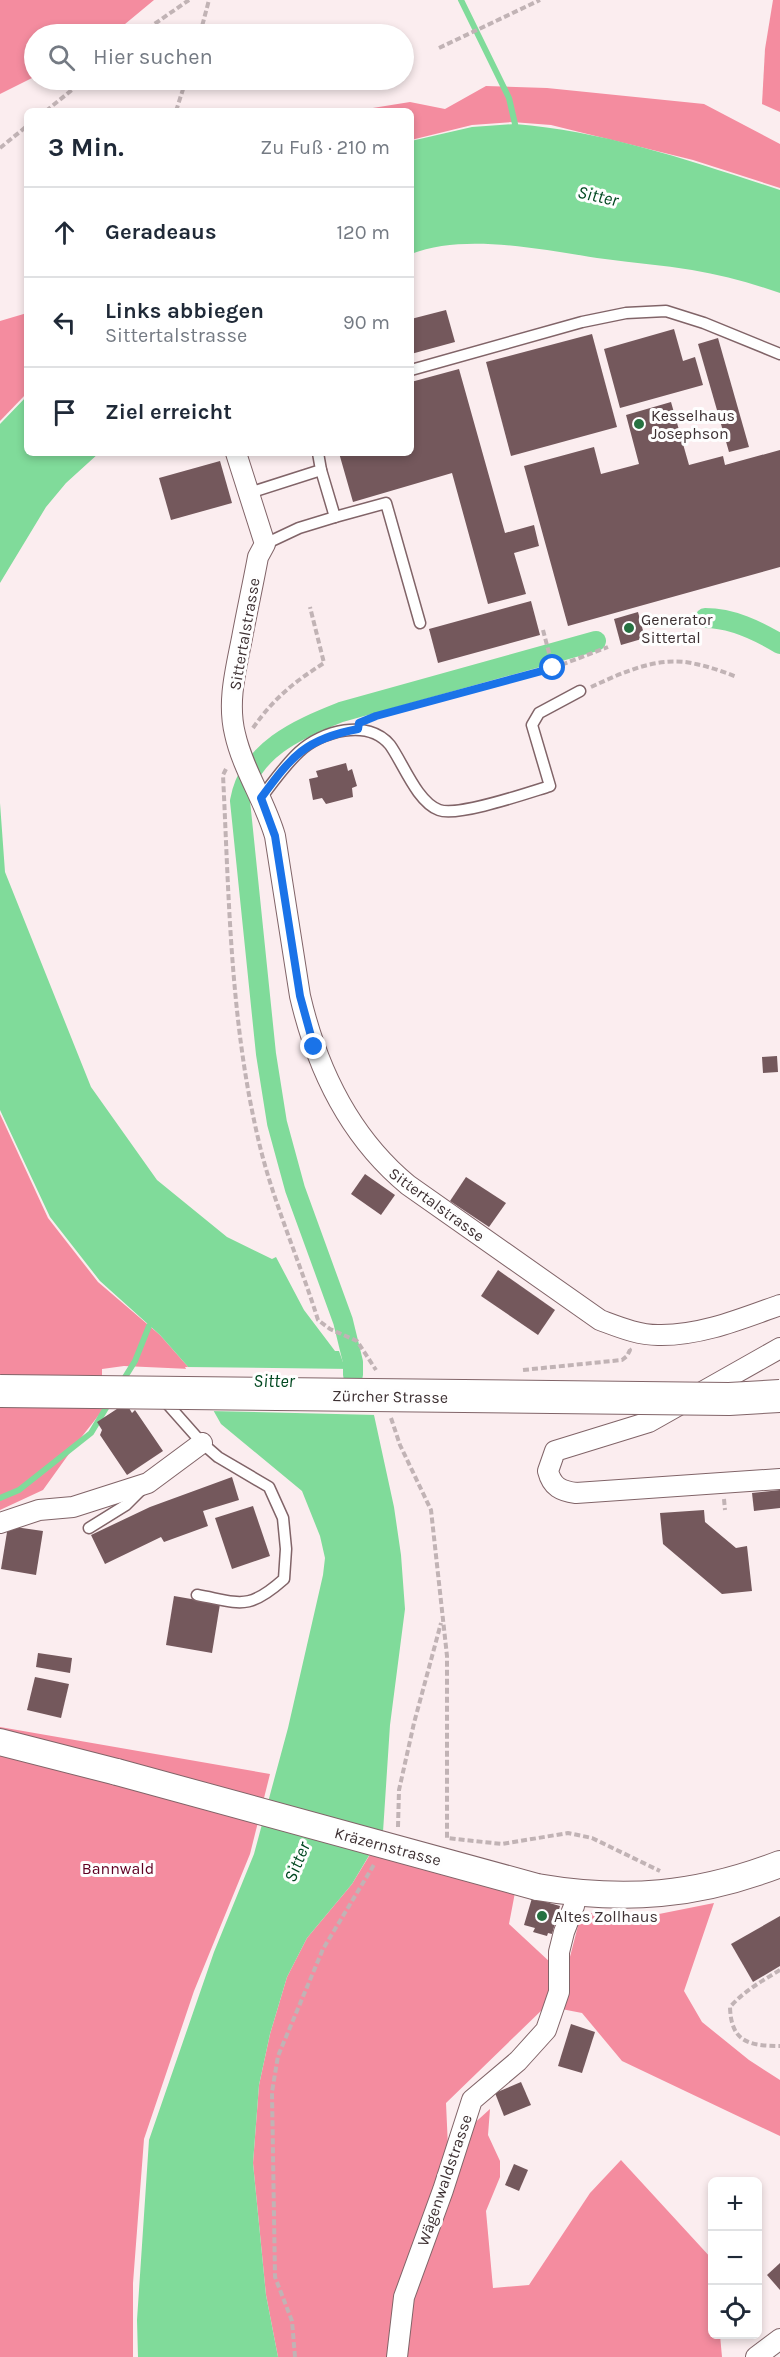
<!DOCTYPE html>
<html lang="de">
<head>
<meta charset="utf-8">
<style>
	body { margin:0; font-family:Karla,sans-serif; background:#f6f6f7; color:#1f2937 }
	.controls { position:absolute; right:18px; bottom:18px; display:grid; overflow:hidden; border-radius:9px; box-shadow:0 3px 9px #0003 }
	.controls button { width:54px; height:54px; display:grid; place-items:center; padding:0; border:0; border-bottom:2px solid #e0e1e3; background:#fff; color:#1f2937; font:30px sans-serif }
	.stop { position:absolute; width:18px; height:18px; margin:-14px; border:4px solid #1a73e8; border-radius:50%; background:#fff }
	.stop.end { background:#1a73e8; border-color:#fff; box-shadow:0 2px 6px #0008 }
	.list { margin:0; padding:0; list-style:none }
	h2 { display:flex; justify-content:space-between; align-items:center; height:78px; margin:0; padding:0 24px; font-size:26px }
	h2 small { font-size:20px; font-weight:400; color:#747a83 }
	.list li { display:grid; grid-template-columns:39px 1fr auto; gap:18px; align-items:center; box-sizing:border-box; height:90px; padding:0 24px; border-top:2px solid #e0e1e3 }
	.list b { display:block; font-size:22px; white-space:nowrap }
	.list p { margin:0; font-size:20px; white-space:nowrap; color:#747a83 }
	.list em { font-size:20px; font-style:normal; color:#747a83 }
	.icon { flex:none; width:33px; height:33px; fill:none; stroke:currentColor; stroke-width:2; stroke-linecap:round; stroke-linejoin:round }
	.map { position:relative; flex:none; width:780px; height:2357px; overflow:hidden }
	.search { position:absolute; background:#fff; box-shadow:0 3px 9px #0003; left:24px; top:24px; width:390px; height:66px; display:flex; align-items:center; gap:15px; box-sizing:border-box; padding:0 21px; border-radius:33px; color:#747a83; font-size:22px }
	.panel { position:absolute; background:#fff; box-shadow:0 3px 9px #0003; left:24px; top:108px; width:390px; height:348px; border-radius:9px }
	.map>svg:first-child { display:block }
	.forest { fill:#f48c9f }
	.water { fill:#80db9a }
	.pier { fill:#fbedef }
	.lines { fill:none; stroke-linecap:round; stroke-linejoin:round }
	.stream { stroke:#80db9a; stroke-width:6 }
	.canal { stroke:#80db9a; stroke-width:20 }
	.building { fill:#74585c }
	.service-casing { stroke:#816468; stroke-width:13 }
	.minor-casing { stroke:#816468; stroke-width:22 }
	.tertiary-casing { stroke:#816468; stroke-width:28 }
	.path { stroke:#c1b3b5; stroke-width:4; stroke-dasharray:6 3; stroke-linecap:butt }
	.service { stroke:#fff; stroke-width:10 }
	.minor { stroke:#fff; stroke-width:20 }
	.tertiary { stroke:#fff; stroke-width:26 }
	.tertiary-bridge-casing { stroke:#816468; stroke-width:28; stroke-linecap:butt }
	.primary-bridge-casing { stroke:#816468; stroke-width:34; stroke-linecap:butt }
	.tertiary-bridge { stroke:#fff; stroke-width:26 }
	.primary-bridge { stroke:#fff; stroke-width:32 }
	.route { stroke:#1a73e8; stroke-width:8 }
	.poi-dot { fill:#267241; stroke:#fefefe; stroke-width:2 }
	.labels { text-anchor:middle; stroke-width:6; stroke-linejoin:round; paint-order:stroke }
	.poi-label { font-size:16px; fill:#3e3133; stroke:#fefefe; text-anchor:start }
	.street-label { font-size:16px; fill:#3e3133; stroke:#fefefe }
	.park-label { font-size:16px; fill:#5f0023; stroke:#fefefe }
	.water-label { font-size:18px; font-style:italic; fill:#004820; stroke:#fefefe }
</style>
</head>
<body>
<div class="map">
<svg width="780" height="2357" viewBox="0 0 780 2357">
	<rect width="100%" height="100%" fill="#fbedef"/>
	<!-- forest -->
	<g class="forest">
		<polygon points="0,0 154,0 113,34 34,34 34,77 0,94"/>
		<polygon points="773,0 780,0 780,112 762,104 765,49"/>
		<polygon points="486,86 547,88 704,104 780,144 780,188 693,160 551,125 512,122 472,125 411,140 411,111 354,111 410,102 445,109"/>
		<polygon points="27,313 27,393 0,421 0,321"/>
		<polygon points="0,1114 48,1218 98,1282 160,1335 190,1369 124,1366 102,1369 102,1411 76,1444 43,1490 0,1510"/>
		<polygon points="0,1727 270,1774 250,1854 194,1991 144,2139 133,2283 133,2357 0,2357"/>
		<polygon points="377,1843 517,1882 509,1924 565,1976 579,1922 586,1914 597,1912 659,1914 714,1903 684,1991 702,2022 749,2060 780,2080 780,2136 622,2061 582,2013 546,2006 446,2103 448,2147 490,2109 488,2135 500,2161 500,2177 486,2211 493,2288 529,2285 590,2193 621,2160 712,2259 712,2334 720,2335 722,2357 278,2357 266,2295 253,2163 259,2085 270,2034 287,1977 307,1938 352,1884"/>
	</g>
	<!-- water -->
	<g class="water">
		<path d="M 515,124 C 605,131 694,162 780,190 L 780,293 C 751,283 722,275 692,270 C 663,265 634,263 605,259 C 546,251 467,232 411,254 L 411,141 L 472,127 Z"/>
		<polygon points="27,396 27,453 99,453 66,483 46,507 0,583 0,424"/>
		<polygon points="0,803 5,872 91,1087 157,1180 227,1237 272,1259 276,1257 304,1310 335,1351 339,1351 344,1365 369,1392 394,1507 401,1555 405,1609 390,1725 383,1832 352,1884 307,1938 287,1977 270,2034 259,2085 253,2163 266,2295 278,2357 138,2357 137,2320 149,2140 214,1952 254,1854 288,1728 323,1575 325,1558 320,1536 302,1491 221,1424 190,1369 160,1335 100,1281 50,1217 0,1110"/>
	</g>
	<!-- pier -->
	<polygon class="pier" points="185,1367 352,1369 372,1391 377,1415 210,1411"/>
	<g class="lines">
		<!-- stream -->
		<g class="stream">
			<polyline points="461,0 509,98 515,124"/>
			<polyline points="122,1382 135,1361 149,1326"/>
			<polyline points="0,1498 19,1490 91,1433 109,1403"/>
		</g>
		<!-- canal -->
		<g class="canal">
			<path d="M 705,618 C 732,618 757,630 780,644"/>
			<path d="M 353,1375 L 353,1362 L 343,1321 L 295,1189 L 277,1123 L 266,1054 L 240,801 C 249,750 298,729 341,712 L 596,641"/>
		</g>
	</g>
	<!-- building -->
	<g class="building">
		<polygon points="446,310 455,342 411,354 411,319"/>
		<polygon points="674,329 683,361 695,357 703,385 620,408 604,349"/>
		<polygon points="592,334 617,427 511,456 486,362"/>
		<polygon points="718,338 749,447 729,452 698,344"/>
		<polygon points="459,369 505,533 534,525 539,546 514,553 526,594 488,604 452,473 353,502 339,453 411,453 411,382"/>
		<polygon points="671,402 689,465 723,456 725,465 780,450 780,567 568,626 524,466 594,447 601,474 639,464 626,415"/>
		<polygon points="220,461 232,503 171,520 159,478"/>
		<polygon points="531,601 540,635 438,663 429,629"/>
		<polygon points="638,612 645,638 621,645 614,619"/>
		<polygon points="346,763 348,771 352,769 357,786 352,788 353,797 326,804 322,798 313,800 309,779 318,777 316,771"/>
		<polygon points="777,1056 778,1072 763,1073 762,1057"/>
		<polygon points="365,1174 395,1195 381,1215 351,1194"/>
		<polygon points="466,1177 506,1203 489,1227 450,1201"/>
		<polygon points="498,1270 555,1310 538,1335 481,1296"/>
		<polygon points="126,1403 132,1413 135,1410 163,1451 127,1475 100,1435 102,1430 97,1422"/>
		<polygon points="232,1477 239,1500 203,1511 208,1526 164,1542 161,1537 105,1564 91,1535 150,1507"/>
		<polygon points="780,1490 780,1508 754,1511 752,1493"/>
		<polygon points="253,1506 270,1556 232,1569 215,1518"/>
		<polygon points="704,1510 705,1522 736,1548 747,1546 752,1591 722,1594 663,1544 660,1513"/>
		<polygon points="8,1526 43,1531 36,1575 1,1569"/>
		<polygon points="174,1596 220,1604 212,1653 166,1645"/>
		<polygon points="38,1653 72,1658 70,1673 36,1667"/>
		<polygon points="35,1677 69,1684 61,1718 27,1710"/>
		<polygon points="532,1898 560,1906 552,1934 548,1933 547,1936 533,1932 535,1928 524,1925"/>
		<polygon points="780,1916 780,1966 753,1982 731,1944"/>
		<polygon points="571,2024 595,2032 582,2073 558,2066"/>
		<polygon points="521,2082 531,2105 504,2116 495,2093"/>
		<polygon points="514,2164 528,2170 519,2191 505,2185"/>
		<polygon points="780,2263 780,2290 767,2275"/>
	</g>
	<g class="lines">
		<defs>
			<g id="service">
				<polyline points="411,370 582,322 626,313 666,311 704,323 780,354"/>
				<polyline points="321,470 335,517 386,503 420,623"/>
				<polyline points="249,493 321,470 318,453"/>
				<polyline points="265,544 299,528 335,517"/>
				<path d="M 261,798 C 273,782 285,765 299,752 C 321,731 368,718 390,745 C 403,763 417,802 439,810 C 458,817 527,793 550,786 L 532,725 L 539,713 L 580,691"/>
				<path d="M 163,1399 L 202,1443 L 218,1457 L 269,1487 L 283,1518 L 286,1549 L 284,1579 C 248,1611 241,1603 197,1595"/>
				<polyline points="89,1528 126,1505 142,1489"/>
			</g>
			<g id="minor">
				<path d="M 236,453 L 265,544 L 258,557 C 253,584 247,611 242,638 C 236,669 227,702 235,734 C 243,770 265,801 275,836 L 300,996 C 317,1069 350,1137 408,1185 L 600,1320 C 619,1327 638,1335 658,1335 C 700,1336 741,1319 780,1305"/>
				<path d="M 780,1348 L 649,1422 L 555,1451 L 548,1471 C 552,1487 561,1491 576,1493 L 780,1479"/>
				<polyline points="0,1523 39,1510 73,1507 148,1483 202,1443"/>
				<polyline points="397,2357 404,2297 443,2190 472,2100 518,2061 546,2030 559,1992 559,1952 564,1932 574,1906 576,1894"/>
				<polyline points="756,2357 780,2339"/>
			</g>
			<g id="tertiary">
				<polyline points="0,1742 117,1772"/>
				<path d="M 537,1887 C 625,1902 697,1896 780,1864"/>
			</g>
		</defs>
		<!-- service casing -->
		<use href="#service" class="service-casing"/>
		<!-- minor casing -->
		<use href="#minor" class="minor-casing"/>
		<!-- tertiary casing -->
		<use href="#tertiary" class="tertiary-casing"/>
		<!-- path -->
		<g class="path">
			<polyline points="140,34 189,0"/>
			<polyline points="200,34 209,0"/>
			<polyline points="439,48 540,0"/>
			<polyline points="46,111 84,80"/>
			<polyline points="176,111 186,80"/>
			<polyline points="0,148 27,126"/>
			<polyline points="543,630 553,668"/>
			<path d="M 591,687 C 624,672 659,655 696,664 C 710,667 724,672 737,677"/>
			<polyline points="371,718 553,668 608,647"/>
			<path d="M 253,728 C 273,699 294,682 324,663 L 310,607"/>
			<path d="M 226,769 L 223,775 C 229,896 230,1019 258,1138 C 272,1200 299,1259 318,1320 L 330,1329 L 357,1341 L 376,1370"/>
			<polyline points="523,1370 622,1360 627,1356 630,1350 628,1348"/>
			<polyline points="391,1418 400,1445 431,1510 447,1656 447,1838 502,1844 568,1833 592,1838 660,1871"/>
			<polyline points="724,1499 725,1510"/>
			<polyline points="398,1827 399,1790 414,1723 441,1623"/>
			<path d="M 780,1970 C 762,1981 744,1991 730,2007 C 731,2042 749,2046 780,2046"/>
			<polyline points="295,2357 292,2321 275,2277 272,2092 278,2056 323,1949 375,1863"/>
		</g>
		<!-- service -->
		<use href="#service" class="service"/>
		<!-- minor -->
		<use href="#minor" class="minor"/>
		<!-- tertiary -->
		<use href="#tertiary" class="tertiary"/>
		<defs>
			<polyline id="tertiary-bridge" points="117,1772 537,1887"/>
			<polyline id="primary-bridge" points="0,1391 729,1399 780,1396"/>
		</defs>
		<!-- tertiary-bridge casing -->
		<use href="#tertiary-bridge" class="tertiary-bridge-casing"/>
		<!-- primary-bridge casing -->
		<use href="#primary-bridge" class="primary-bridge-casing"/>
		<!-- tertiary-bridge -->
		<use href="#tertiary-bridge" class="tertiary-bridge"/>
		<!-- primary-bridge -->
		<use href="#primary-bridge" class="primary-bridge"/>
	</g>
	<g class="lines">
		<!-- route -->
		<path class="route" d="M 314,1047 L 300,996 L 275,836 L 261,798 C 292,756 305,739 358,729 L 359,723 L 376,716 L 553,668"/>
	</g>
	<!-- markers -->
	<g class="poi-dot">
		<circle cx="639" cy="424" r="6"/>
		<circle cx="629" cy="628" r="6"/>
		<circle cx="542" cy="1916" r="6"/>
	</g>
	<g class="labels">
		<!-- poi labels -->
		<g class="poi-label">
			<text x="651" y="421">Kesselhaus<tspan x="651" dy="18">Josephson</tspan></text>
			<text x="641" y="625">Generator<tspan x="641" dy="18">Sittertal</tspan></text>
			<text x="554" y="1922">Altes Zollhaus</text>
		</g>
		<!-- street labels -->
		<g class="street-label">
			<text transform="translate(244 634) rotate(-80)" y="6">Sittertalstrasse</text>
			<text transform="translate(437 1204) rotate(36)" y="6">Sittertalstrasse</text>
			<text transform="translate(390 1396) rotate(1)" y="6">Zürcher Strasse</text>
			<text transform="translate(388 1846) rotate(15)" y="6">Kräzernstrasse</text>
			<text transform="translate(444 2180) rotate(-71)" y="6">Wägenwaldstrasse</text>
		</g>
		<!-- park labels -->
		<g class="park-label">
			<text x="118" y="1874">Bannwald</text>
		</g>
		<!-- water labels -->
		<g class="water-label">
			<text transform="translate(598 196) rotate(13)" y="6">Sitter</text>
			<text x="274" y="1387">Sitter</text>
			<text transform="translate(297 1862) rotate(-68)" y="6">Sitter</text>
		</g>
	</g>
</svg>
<div class="controls">
<button>+</button>
<button>−</button>
<button><svg class="icon" aria-label="locate" viewBox="0 0 24 24"><circle cx="12" cy="12" r="6"/><path d="M12 2v4M12 18v4M2 12h4M18 12h4"/></svg></button>
</div>
<div class="stop" style="left:553px;top:668px"></div>
<div class="stop end" style="left:314px;top:1047px"></div>
<div class="search"><svg class="icon" aria-label="search" viewBox="0 0 24 24"><circle cx="10" cy="10" r="6"/><path d="M15 15l6 6"/></svg>Hier suchen</div>
<section class="panel">
<h2>3 Min.<small>Zu Fuß · 210 m</small></h2>
<ul class="list">
<li><svg class="icon" aria-label="ahead" viewBox="0 0 24 24"><path d="M12 20V5M6 11l6-6 6 6"/></svg><div><b>Geradeaus</b></div><em>120 m</em></li>
<li><svg class="icon" aria-label="left" viewBox="0 0 24 24"><path d="M17 20v-9H6M10 6l-5 5 5 5"/></svg><div><b>Links abbiegen</b><p>Sittertalstrasse</p></div><em>90 m</em></li>
<li><svg class="icon" aria-label="arrive" viewBox="0 0 24 24"><path d="M6 21V4h12l-3 4 3 4H6"/></svg><div><b>Ziel erreicht</b></div></li>
</ul>
</section>
</div>
</body>
</html>
